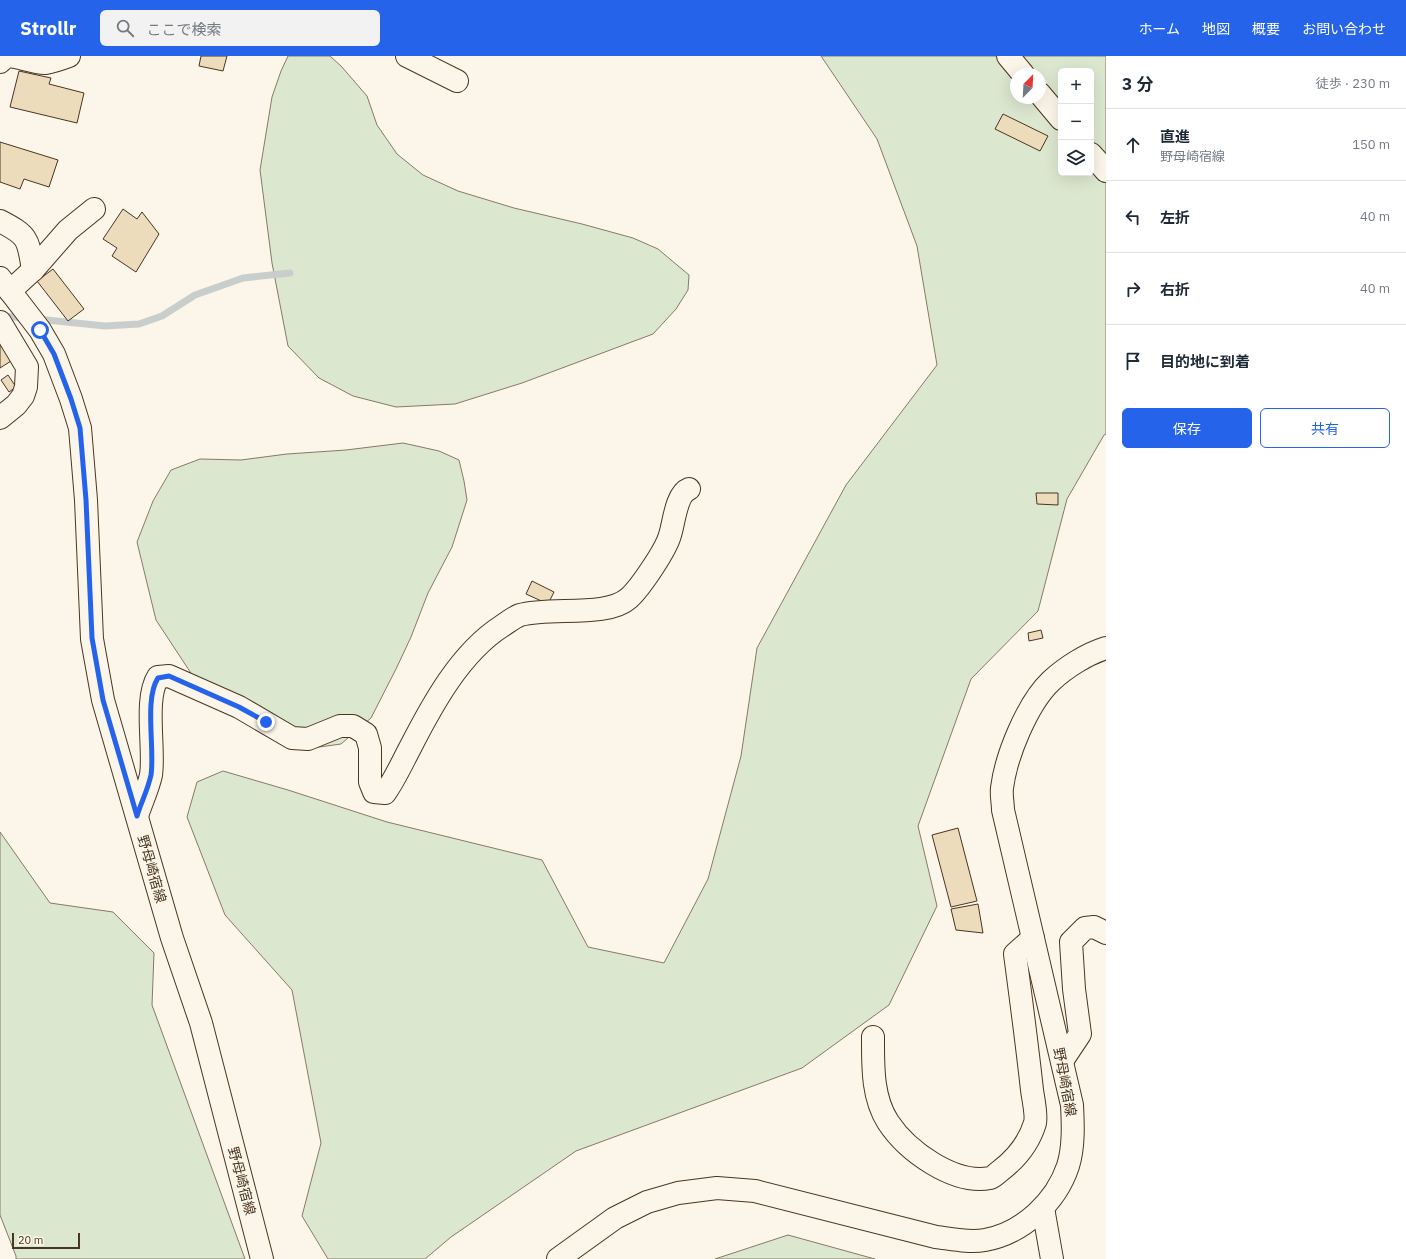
<!DOCTYPE html>
<html lang="ja">
<head>
<meta charset="utf-8">
<style>
	body { margin:0; font-family:"IBM Plex Sans","Noto Sans JP",sans-serif; background:#f2f2f3; color:#1f2937 }
	.controls { position:absolute; right:12px; top:12px; display:grid; overflow:hidden; border-radius:6px; box-shadow:0 4px 16px #0002 }
	.controls button { width:36px; height:36px; display:grid; place-items:center; padding:0; border:0; border-bottom:1px solid #e0e1e3; background:#fff; color:#1f2937; font:20px sans-serif }
	.compass { position:absolute; left:1010px; top:12px; width:36px; height:36px; border-radius:50%; background:#fff; box-shadow:0 4px 16px #0002; rotate:24deg }
	.scale { position:absolute; left:12px; bottom:10px; width:68px; box-sizing:border-box; padding-left:4px; border:2px solid #4a3520; border-top:0; font-size:11px; line-height:14px; white-space:nowrap; color:#4a3520; -webkit-text-stroke:3px #fbf6e9; paint-order:stroke }
	.stop { position:absolute; width:12px; height:12px; margin:-9px; border:3px solid #2563eb; border-radius:50%; background:#fff }
	.stop.end { background:#2563eb; border-color:#fff; box-shadow:0 1px 4px #0008 }
	.list { margin:0; padding:0; list-style:none }
	h2 { display:flex; justify-content:space-between; align-items:center; height:52px; margin:0; padding:0 16px; font-size:17px }
	h2 small { font-size:13px; font-weight:400; color:#747a83 }
	.list li { display:grid; grid-template-columns:26px 1fr auto; gap:12px; align-items:center; box-sizing:border-box; height:72px; padding:0 16px; border-top:1px solid #e0e1e3 }
	.list b { display:block; font-size:15px; white-space:nowrap }
	.list p { margin:0; font-size:13px; white-space:nowrap; color:#747a83 }
	.list em { font-size:13px; font-style:normal; color:#747a83 }
	.actions { display:flex; gap:8px; padding:12px 16px }
	.actions a { flex:1; padding:9px 0; border:1px solid #2563eb; border-radius:6px; text-align:center; font-size:14px; color:#2563eb }
	.actions .main { background:#2563eb; color:#fff }
	.icon { flex:none; width:22px; height:22px; fill:none; stroke:currentColor; stroke-width:2; stroke-linecap:round; stroke-linejoin:round }
	.map { position:relative; flex:none; width:1106px; height:1203px; overflow:hidden }
	header { display:flex; align-items:center; gap:24px; box-sizing:border-box; height:56px; padding:0 20px; background:#2563eb; color:#fff }
	header strong { font-size:19px }
	nav { display:flex; gap:22px; margin-inline-start:auto; font-size:14px }
	.search { width:280px; height:36px; background:#f2f2f3; display:flex; align-items:center; gap:10px; box-sizing:border-box; padding:0 14px; border-radius:6px; color:#747a83; font-size:15px }
	main { display:flex }
	aside { flex:1; background:#fff }
	.map>svg:first-child { display:block }
	.green { fill:#dce7d0; stroke:#887966; fill-rule:evenodd }
	.lines { fill:none; stroke-linecap:round; stroke-linejoin:round }
	.stream { stroke:#c9cecd; stroke-width:7 }
	.building { fill:#ecdcbc; stroke:#4a3520 }
	.minor-casing { stroke:#4a3520; stroke-width:24 }
	.major-casing { stroke:#4a3520; stroke-width:24 }
	.minor { stroke:#fbf6e9; stroke-width:22 }
	.major { stroke:#fbf6e9; stroke-width:22 }
	.route { stroke:#2563eb; stroke-width:5 }
	.labels { text-anchor:middle; stroke-width:3; stroke-linejoin:round; paint-order:stroke }
	.street-label { font-size:14px; fill:#4a3520; stroke:#fbf6e9 }
</style>
</head>
<body>
<header>
<strong>Strollr</strong>
<div class="search"><svg class="icon" aria-label="search" viewBox="0 0 24 24"><circle cx="10" cy="10" r="6"/><path d="M15 15l6 6"/></svg>ここで検索</div>
<nav><a>ホーム</a><a>地図</a><a>概要</a><a>お問い合わせ</a></nav>
</header>
<main>
<div class="map">
<svg width="1106" height="1203" viewBox="0 0 1106 1203">
	<rect width="100%" height="100%" fill="#fbf6e9"/>
	<!-- green -->
	<g class="green">
		<polygon points="288,0 330,0 341,10 367,40 377,69 397,98 423,119 458,135 514,152 582,168 633,182 658,193 689,219 688,234 676,253 653,278 522,327 455,348 396,351 353,340 319,322 288,290 272,207 260,114 272,41 281,15"/>
		<path d="M 821,0 L 1106,0 L 1106,378 L 1104,379 L 1067,443 L 1038,555 L 971,623 L 918,770 L 937,850 L 889,949 L 802,1012 L 576,1095 L 451,1181 L 425,1203 L 328,1203 L 302,1160 L 321,1087 L 292,934 L 225,859 L 187,761 L 197,726 L 223,715 L 288,734 L 387,766 L 542,804 L 588,891 L 664,907 L 708,823 L 741,700 L 757,592 L 846,429 L 937,309 L 917,190 L 877,83 ZM 1061,15 L 1091,15 L 1091,117 L 1061,117 ZM 1016,18 L 1040,18 L 1040,42 L 1016,42 Z"/>
		<polygon points="403,387 439,395 459,404 464,425 467,444 452,491 428,537 411,581 396,613 371,662 341,688 312,692 204,637 156,564 137,486 153,445 171,414 200,403 241,404 287,398 346,394"/>
		<polygon points="0,776 50,847 113,856 154,897 152,949 245,1203 16,1203 16,1200 0,1159"/>
		<polygon points="788,1179 875,1203 715,1203"/>
	</g>
	<g class="lines">
		<!-- stream -->
		<g class="stream">
			<polyline points="2,260 25,262"/>
			<polyline points="37,263 105,270 139,268 162,260 195,239 243,222 290,217"/>
		</g>
	</g>
	<!-- building -->
	<g class="building">
		<polygon points="201,0 227,0 223,15 199,10"/>
		<polygon points="19,15 51,22 49,28 84,37 77,67 10,51"/>
		<polygon points="1003,58 1048,80 1040,95 995,73"/>
		<polygon points="0,86 58,104 49,131 24,123 20,133 0,126"/>
		<polygon points="123,153 137,163 142,156 159,178 136,216 112,200 117,192 103,183"/>
		<polygon points="53,213 84,253 68,265 37,225"/>
		<polygon points="0,288 11,305 0,312"/>
		<polygon points="8,319 16,331 9,336 1,324"/>
		<polygon points="1036,437 1058,437 1058,449 1037,448"/>
		<polygon points="532,525 554,536 548,548 526,538"/>
		<polygon points="1041,574 1043,582 1029,585 1028,577"/>
		<polygon points="958,772 977,845 951,851 932,779"/>
		<polygon points="978,848 983,877 956,874 951,853"/>
	</g>
	<g class="lines">
		<defs>
			<g id="minor">
				<polyline points="407,0 457,25"/>
				<polyline points="1008,0 1023,18"/>
				<path d="M 0,6 C 2,4 5,1 8,0 C 17,0 33,7 45,7 C 53,6 61,3 69,0"/>
				<polyline points="1040,38 1061,63"/>
				<polyline points="1091,98 1106,115"/>
				<path d="M 0,165 C 29,180 28,183 33,214"/>
				<polyline points="10,235 33,214 68,174 94,153"/>
				<polyline points="0,266 27,311 26,331 23,340 16,349 0,362"/>
				<path d="M 137,760 C 141,747 148,733 151,719 C 155,693 144,643 158,621 L 169,620 L 239,651 L 292,682 L 308,683 L 340,670 L 353,670 L 366,678 L 370,692 L 370,726 L 374,736 L 385,737 C 395,723 402,707 410,692 C 432,649 460,597 502,570 C 507,567 514,561 520,559 C 550,550 607,562 629,542 C 640,532 666,494 670,479 C 674,467 676,438 689,433"/>
				<path d="M 873,981 C 873,1010 872,1041 888,1066 C 907,1095 954,1129 990,1122 C 994,1121 997,1117 1000,1115 C 1017,1102 1029,1087 1035,1067 C 1037,1059 1033,1042 1032,1034 C 1027,988 1021,943 1015,898 L 1033,882"/>
				<polyline points="1062,1005 1080,978 1074,933 1071,886 1085,872 1094,871 1106,877"/>
				<polyline points="1043,1152 1052,1203"/>
			</g>
			<g id="major">
				<polyline points="0,222 40,274 54,298 71,343 80,372 86,444 92,583 103,644 172,882 201,967 262,1203"/>
				<path d="M 558,1203 L 615,1162 L 647,1146 L 678,1137 L 717,1132 L 755,1135 L 936,1181 C 952,1183 969,1187 985,1184 C 1023,1177 1056,1146 1068,1110 C 1074,1091 1073,1068 1072,1049 L 1003,754 C 1003,747 1001,739 1002,732 C 1006,700 1027,648 1051,625 C 1066,611 1087,598 1106,592"/>
			</g>
		</defs>
		<!-- minor casing -->
		<use href="#minor" class="minor-casing"/>
		<!-- major casing -->
		<use href="#major" class="major-casing"/>
		<!-- minor -->
		<use href="#minor" class="minor"/>
		<!-- major -->
		<use href="#major" class="major"/>
	</g>
	<g class="lines">
		<!-- route -->
		<path class="route" d="M 40,274 L 54,298 L 71,343 L 80,372 L 86,444 L 92,582 L 103,644 L 137,760 C 141,747 148,733 151,719 C 155,693 144,643 158,622 L 169,620 L 239,651 L 266,666"/>
	</g>
	<g class="labels">
		<!-- street labels -->
		<g class="street-label">
			<text transform="translate(152 813) rotate(74)" y="5">野母崎宿線</text>
			<text transform="translate(1065 1026) rotate(79)" y="5">野母崎宿線</text>
			<text transform="translate(242 1125) rotate(75)" y="5">野母崎宿線</text>
		</g>
	</g>
</svg>
<div class="controls">
<button>+</button>
<button>−</button>
<button><svg class="icon" aria-label="layers" viewBox="0 0 24 24"><path d="M12 4l9 5-9 5-9-5zM3 14l9 5 9-5"/></svg></button>
</div>
<svg class="compass" viewBox="-18 -18 36 36"><path d="M0-13l5 13h-10z" fill="#e53935"/><path d="M0 13l5-13h-10z" fill="#747a83"/></svg>
<div class="scale">20 m</div>
<div class="stop" style="left:40px;top:274px"></div>
<div class="stop end" style="left:266px;top:666px"></div>
</div>
<aside>
<h2>3 分<small>徒歩 · 230 m</small></h2>
<ul class="list">
<li><svg class="icon" aria-label="ahead" viewBox="0 0 24 24"><path d="M12 20V5M6 11l6-6 6 6"/></svg><div><b>直進</b><p>野母崎宿線</p></div><em>150 m</em></li>
<li><svg class="icon" aria-label="left" viewBox="0 0 24 24"><path d="M17 20v-9H6M10 6l-5 5 5 5"/></svg><div><b>左折</b></div><em>40 m</em></li>
<li><svg class="icon" aria-label="right" viewBox="0 0 24 24"><path d="M7 20v-9h11M14 6l5 5-5 5"/></svg><div><b>右折</b></div><em>40 m</em></li>
<li><svg class="icon" aria-label="arrive" viewBox="0 0 24 24"><path d="M6 21V4h12l-3 4 3 4H6"/></svg><div><b>目的地に到着</b></div></li>
</ul>
<div class="actions"><a class="main">保存</a><a>共有</a></div>
</aside>
</main>
</body>
</html>
